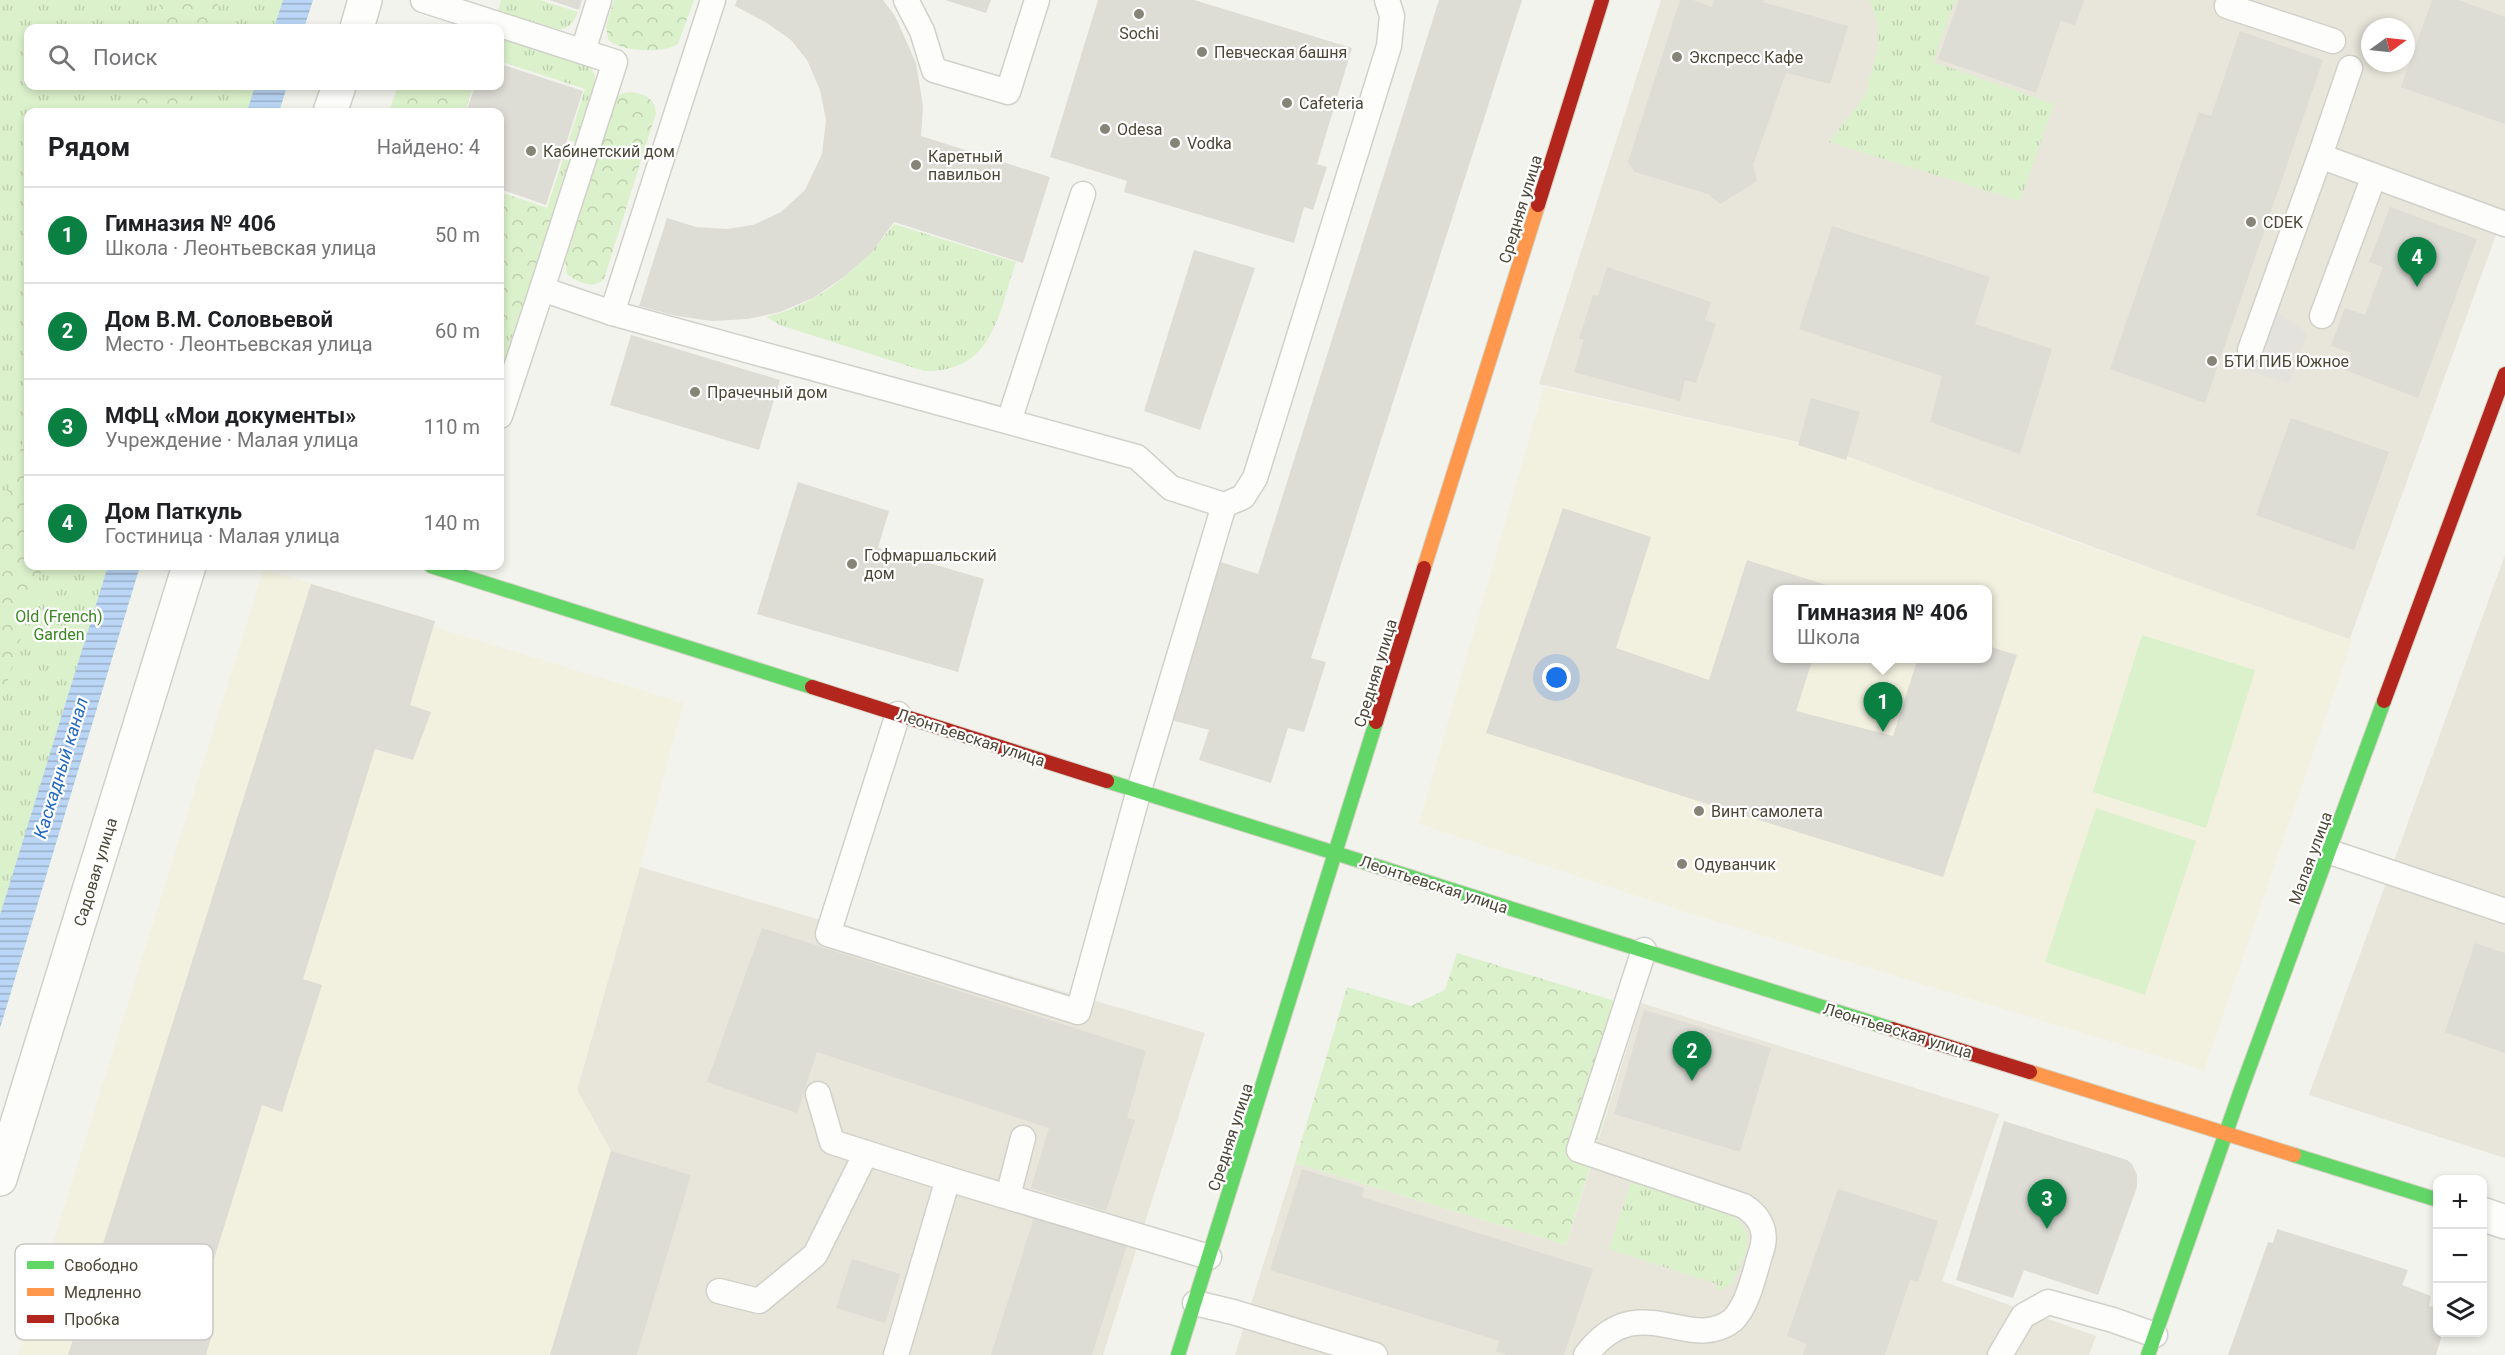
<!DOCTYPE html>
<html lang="ru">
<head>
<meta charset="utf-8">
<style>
	body { margin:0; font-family:Roboto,sans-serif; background:#f2f2f2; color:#202124 }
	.controls { position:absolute; right:18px; bottom:18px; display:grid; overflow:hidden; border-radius:12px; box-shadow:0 3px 9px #0003 }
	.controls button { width:54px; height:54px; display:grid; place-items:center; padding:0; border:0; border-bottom:2px solid #e0e0e0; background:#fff; color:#202124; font:30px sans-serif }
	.compass { position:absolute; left:2361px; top:18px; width:54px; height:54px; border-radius:50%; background:#fff; box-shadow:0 3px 9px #0003; rotate:75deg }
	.you { position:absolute; left:1557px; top:678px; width:21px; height:21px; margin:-15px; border:4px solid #fff; border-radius:50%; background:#1a73e8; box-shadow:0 0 0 9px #1a73e833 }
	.badge { display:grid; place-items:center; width:39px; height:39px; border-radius:50%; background:#0b8043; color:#fff; font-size:20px; font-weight:700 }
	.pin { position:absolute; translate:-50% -50px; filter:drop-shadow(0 2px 3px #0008) }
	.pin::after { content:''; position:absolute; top:32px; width:21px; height:18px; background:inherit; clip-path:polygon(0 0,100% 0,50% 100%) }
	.popup { position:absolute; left:1773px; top:585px; width:219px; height:78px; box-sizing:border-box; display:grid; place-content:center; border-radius:12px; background:#fff; filter:drop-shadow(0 2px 4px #0005); font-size:20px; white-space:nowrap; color:#757577 }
	.popup b { font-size:22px; color:#202124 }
	.popup::after { content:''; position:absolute; left:50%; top:100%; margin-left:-12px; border:12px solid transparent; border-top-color:#fff }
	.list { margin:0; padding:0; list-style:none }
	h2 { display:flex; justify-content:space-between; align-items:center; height:78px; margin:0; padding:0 24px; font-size:26px }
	h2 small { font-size:20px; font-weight:400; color:#757577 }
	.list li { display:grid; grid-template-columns:39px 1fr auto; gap:18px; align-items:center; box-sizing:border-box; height:96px; padding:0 24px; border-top:2px solid #e0e0e0 }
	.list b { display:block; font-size:22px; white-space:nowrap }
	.list p { margin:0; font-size:20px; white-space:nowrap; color:#757577 }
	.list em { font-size:20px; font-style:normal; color:#757577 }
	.icon { flex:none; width:33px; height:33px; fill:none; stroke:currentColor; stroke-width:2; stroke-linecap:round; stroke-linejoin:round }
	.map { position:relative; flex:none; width:2505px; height:1355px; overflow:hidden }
	.search { position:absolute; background:#fff; box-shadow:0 3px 9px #0003; left:24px; top:24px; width:480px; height:66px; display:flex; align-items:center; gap:15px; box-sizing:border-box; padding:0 21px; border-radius:12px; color:#757577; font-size:22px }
	.panel { position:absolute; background:#fff; box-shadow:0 3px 9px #0003; left:24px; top:108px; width:480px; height:462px; border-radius:12px }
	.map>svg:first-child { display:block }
	.residential { fill:#e8e6da; fill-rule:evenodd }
	.education { fill:#f2f0df; fill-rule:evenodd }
	.grass { fill:url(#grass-tufts) }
	.forest { fill:url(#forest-crowns) }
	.pitch { fill:#dbf1cb }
	.parking { fill:#e3e2dc }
	.water { fill:url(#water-rules) }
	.building { fill:#dddcd5 }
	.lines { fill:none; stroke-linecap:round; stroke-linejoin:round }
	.lane-casing { stroke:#d1d1ca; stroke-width:27 }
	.street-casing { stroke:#d1d1ca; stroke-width:36 }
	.fast-casing { stroke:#d3d2c3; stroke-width:16 }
	.slow-casing { stroke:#d3d2c3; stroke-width:16 }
	.jam-casing { stroke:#d3d2c3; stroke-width:16 }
	.lane { stroke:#fdfdfc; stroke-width:24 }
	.street { stroke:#fdfdfc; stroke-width:33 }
	.fast { stroke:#63d668; stroke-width:14 }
	.slow { stroke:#ff974d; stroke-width:14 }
	.jam { stroke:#b3261e; stroke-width:14 }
	.poi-dot { fill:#868377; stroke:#fff; stroke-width:2 }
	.labels { text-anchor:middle; stroke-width:4.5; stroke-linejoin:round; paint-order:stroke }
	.poi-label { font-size:16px; fill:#4c4737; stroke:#fff; text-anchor:start }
	.street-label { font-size:16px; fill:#4c4737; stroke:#fff }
	.park-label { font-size:16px; fill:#398622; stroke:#fff }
	.water-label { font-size:18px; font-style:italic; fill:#2268c6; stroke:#fff }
	.key { fill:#fff; stroke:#c9c8c3; stroke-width:1.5 }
	.key-label { font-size:16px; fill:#4c4737 }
</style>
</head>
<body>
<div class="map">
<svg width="2505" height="1355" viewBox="0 0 2505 1355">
	<defs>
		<pattern id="grass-tufts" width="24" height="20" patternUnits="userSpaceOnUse" patternTransform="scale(1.5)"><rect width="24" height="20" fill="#dbf1cb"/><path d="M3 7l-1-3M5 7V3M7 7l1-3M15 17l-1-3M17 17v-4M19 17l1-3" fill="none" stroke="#bed0af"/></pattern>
		<pattern id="forest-crowns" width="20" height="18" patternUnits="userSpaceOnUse" patternTransform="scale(1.5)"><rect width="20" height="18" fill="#dbf1cb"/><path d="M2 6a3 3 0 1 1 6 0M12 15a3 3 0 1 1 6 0" fill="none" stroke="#bed0af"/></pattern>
		<pattern id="water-rules" width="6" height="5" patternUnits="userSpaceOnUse" patternTransform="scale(1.5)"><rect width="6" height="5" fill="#bad5f5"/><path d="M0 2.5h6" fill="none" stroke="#99afc7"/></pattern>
	</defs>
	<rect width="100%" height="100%" fill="#f3f3ed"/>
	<!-- residential -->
	<g class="residential">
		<path d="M 1661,0 L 2505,0 L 2505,210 L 2349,641 L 1821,447 L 1539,384 ZM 2370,27 L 2406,27 L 2406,63 L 2370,63 Z"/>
		<polygon points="2505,555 2505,1158 2309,1095"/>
		<polygon points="640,867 1205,1033 1103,1355 637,1355 611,1151 577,1090"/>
		<polygon points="1641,1003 1999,1114 1942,1281 2096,1336 2089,1355 1235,1355 1295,1163 1566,1245"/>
	</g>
	<!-- education -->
	<g class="education">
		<path d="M 1544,387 L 1829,449 L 2053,534 L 2352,640 L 2204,1070 L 1689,913 L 1419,824 ZM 1778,590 L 1988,590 L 1988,658 L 1778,658 Z"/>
		<polygon points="264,569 435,621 434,627 683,703 640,867 577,1090 611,1151 637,1355 18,1355"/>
	</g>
	<!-- grass -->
	<g class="grass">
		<polygon points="0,0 313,0 304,28 28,28 28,86 287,86 279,112 28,112 28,566 140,566 0,1028"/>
		<path d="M 501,0 L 540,0 L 578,12 C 575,19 571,27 563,29 C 550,32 512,16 498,11 Z"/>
		<polygon points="1870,0 1955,0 1933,62 2054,104 2020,201 1829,142 1865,96 1879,45 1878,24"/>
		<path d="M 500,36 L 586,65 C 595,71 596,76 596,86 L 578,143 L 569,140 L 585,89 L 500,61 Z"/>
		<polygon points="563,159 572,161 556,211 547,208"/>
		<path d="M 894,224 L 1016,262 C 998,315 993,373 924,371 L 780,325 L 766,317 C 822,303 859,269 894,224 Z"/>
		<polygon points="519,316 500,374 500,327"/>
		<path d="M 1632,1178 L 1732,1214 C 1760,1237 1743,1256 1732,1284 L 1719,1291 L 1717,1284 L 1609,1249 Z"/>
	</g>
	<!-- forest -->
	<g class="forest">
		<polygon points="161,0 219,0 211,28 152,28"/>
		<path d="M 614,0 L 694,0 L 678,44 C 663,54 619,52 608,39 L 606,25 Z"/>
		<polygon points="135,86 193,86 184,112 126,112"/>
		<polygon points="398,86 473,86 465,112 389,112"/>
		<path d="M 632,92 C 645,94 655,99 656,113 L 604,279 C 594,290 577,282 567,274 L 565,259 L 615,98 L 623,93 Z"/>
		<polygon points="500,192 556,211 519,316 500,327"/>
		<polygon points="28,425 28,566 43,566 0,705 0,516"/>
		<polygon points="1457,953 1638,1008 1566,1245 1295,1163 1347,987 1411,1006 1445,990"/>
	</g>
	<!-- pitch -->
	<g class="pitch">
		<polygon points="2142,635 2255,670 2206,828 2093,792"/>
		<polygon points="2096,808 2196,841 2145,995 2045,962"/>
	</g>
	<!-- parking -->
	<polygon class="parking" points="2272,309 2307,333 2290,383 2244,370"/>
	<!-- water -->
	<g class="water">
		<polygon points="283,0 313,0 304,28 274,28"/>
		<polygon points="255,86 287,86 279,112 247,112"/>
		<polygon points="108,566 140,566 0,1028 0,915"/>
	</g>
	<!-- building -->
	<g class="building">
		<polygon points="549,0 582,0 579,10"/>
		<polygon points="737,0 883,0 895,16 916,63 923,106 921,136 1050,177 1023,263 894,222 871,253 844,277 813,298 780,312 748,319 712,321 677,316 639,306 667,218 696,227 727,229 753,225 781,212 805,190 822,154 826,120 820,90 807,60 791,40 767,23 735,6"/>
		<polygon points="945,0 991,0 986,13"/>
		<polygon points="1098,0 1194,0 1352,48 1317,164 1327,167 1313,210 1304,207 1294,243 1124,192 1127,181 1050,157"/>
		<polygon points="1439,0 1522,0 1311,658 1326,662 1304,732 1288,728 1271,783 1199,760 1209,730 1171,720 1221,562 1258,574"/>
		<polygon points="1680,0 1693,0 1712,7 1714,0 1764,0 1763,2 1848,26 1830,84 1786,73 1753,165 1757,181 1720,204 1708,194 1635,172 1628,162"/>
		<polygon points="1959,0 2084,0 2075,26 2061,20 2036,93 1938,59"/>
		<polygon points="2432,0 2458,0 2505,17 2505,124 2401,87"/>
		<polygon points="2240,31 2323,60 2205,403 2110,369 2199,112 2211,116"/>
		<polygon points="500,64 583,91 546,205 500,189 500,112 466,112 475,86 500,86"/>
		<polygon points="2390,207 2477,239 2418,398 2345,370 2351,353 2331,346 2345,308 2365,315 2383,267 2369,262"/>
		<polygon points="1832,226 1990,277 1975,324 2052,349 2020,454 1930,422 1942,376 1799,329"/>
		<polygon points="1194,250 1255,268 1200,430 1144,411"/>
		<polygon points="1607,267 1711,302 1705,320 1716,324 1696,383 1685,380 1680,401 1574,372 1584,340 1579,339 1593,295 1598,296"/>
		<polygon points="631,335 780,380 759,450 610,405"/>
		<polygon points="1811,398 1860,412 1846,460 1798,445"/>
		<polygon points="2291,418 2389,452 2354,550 2256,515"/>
		<polygon points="798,482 889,511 878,548 984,579 958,672 757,614"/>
		<polygon points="1563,508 1651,537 1616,648 1709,680 1747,560 1839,589 1778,590 1778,658 1813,658 1796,711 1893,736 1918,658 1988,658 1988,646 2017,655 1943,877 1723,809 1486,733"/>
		<polygon points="311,584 435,621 410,705 431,712 413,760 375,749 303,979 322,985 282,1112 262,1105 195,1320 214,1327 206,1355 68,1355"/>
		<polygon points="762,928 1146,1051 1127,1118 1135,1120 1106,1211 1031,1188 1049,1128 817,1052 797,1113 707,1082"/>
		<polygon points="2475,943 2505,953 2505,1053 2445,1032"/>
		<polygon points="1644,1010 1771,1048 1740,1152 1614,1114"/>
		<polygon points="2004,1121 2127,1160 2132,1164 2137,1175 2137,1187 2098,1295 2024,1270 2013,1298 1956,1280"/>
		<polygon points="611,1151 691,1175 637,1355 550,1355"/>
		<polygon points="1302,1169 1364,1188 1362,1197 1593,1269 1564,1355 1507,1355 1496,1351 1500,1341 1270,1270"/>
		<polygon points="1838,1189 1938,1221 1918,1282 1910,1280 1885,1355 1803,1355 1807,1344 1787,1336"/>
		<polygon points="1034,1217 1127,1245 1092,1355 991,1355"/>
		<polygon points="2277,1229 2408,1270 2402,1285 2431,1296 2429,1306 2438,1308 2438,1332 2443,1332 2436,1355 2228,1355 2268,1242 2273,1243"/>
		<polygon points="852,1259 900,1274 885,1323 836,1308"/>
	</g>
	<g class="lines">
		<defs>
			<g id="lane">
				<polyline points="423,0 615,62 542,289"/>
				<polyline points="713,0 612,313 1137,457 1171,488 1224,505 1243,497 1255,478 1389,46 1392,16 1387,0"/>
				<polyline points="906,0 922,31 934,70 1008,92 1037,0"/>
				<polyline points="2227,6 2333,41"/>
				<polyline points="583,51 599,0"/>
				<polyline points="2320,156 2350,68"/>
				<polyline points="2322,316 2374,176"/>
				<polyline points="2250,350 2320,156 2505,224"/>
				<polyline points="500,416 542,289 612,313"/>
				<polyline points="1009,421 1083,194"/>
				<polyline points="898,714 828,934 1078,1012 1139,790 1224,505"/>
				<polyline points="2330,852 2505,911"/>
				<polyline points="818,1094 832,1142 948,1179 1209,1257"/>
				<polyline points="1008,1196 1023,1138"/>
				<polyline points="719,1291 759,1301 815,1255 866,1153"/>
				<polyline points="1195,1303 1233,1312 1375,1355"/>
				<polyline points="896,1355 948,1179"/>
				<path d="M 1586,1355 C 1639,1285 1688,1355 1733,1320 C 1749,1303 1754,1274 1761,1252 C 1768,1232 1761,1217 1744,1206 L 1579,1150 L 1644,950"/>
				<polyline points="2000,1355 2023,1316 2048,1302 2113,1320 2155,1335"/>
			</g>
			<g id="street">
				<polyline points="357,28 365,0"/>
				<polyline points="330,112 339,86"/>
				<polyline points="0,1179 189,566"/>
				<polyline points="2482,1214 2505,1222"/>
			</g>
			<g id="fast">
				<polyline points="431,566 812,687"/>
				<polyline points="1107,781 1892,1029"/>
				<polyline points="2294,1155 2438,1200"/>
				<polyline points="1178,1355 1376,722"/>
				<polyline points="2148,1355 2241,1090 2384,701"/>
			</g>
			<g id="slow">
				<polyline points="1424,568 1538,205"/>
				<polyline points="2030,1072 2294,1155"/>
			</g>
			<g id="jam">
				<polyline points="1538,205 1602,0"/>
				<polyline points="812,687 1107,781"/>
				<polyline points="2384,701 2505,374"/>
				<polyline points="1376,722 1424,568"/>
				<polyline points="1892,1029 2030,1072"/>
			</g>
		</defs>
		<!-- lane casing -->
		<use href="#lane" class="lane-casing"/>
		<!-- street casing -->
		<use href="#street" class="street-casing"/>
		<!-- fast casing -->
		<use href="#fast" class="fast-casing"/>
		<!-- slow casing -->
		<use href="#slow" class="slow-casing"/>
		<!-- jam casing -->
		<use href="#jam" class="jam-casing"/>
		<!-- lane -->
		<use href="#lane" class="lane"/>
		<!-- street -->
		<use href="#street" class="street"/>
		<!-- fast -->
		<use href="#fast" class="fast"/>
		<!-- slow -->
		<use href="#slow" class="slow"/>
		<!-- jam -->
		<use href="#jam" class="jam"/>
	</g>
	<!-- markers -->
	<g class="poi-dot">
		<circle cx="1139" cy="14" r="6"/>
		<circle cx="1202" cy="52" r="6"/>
		<circle cx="1677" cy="57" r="6"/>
		<circle cx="1287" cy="103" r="6"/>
		<circle cx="1105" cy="129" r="6"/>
		<circle cx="1175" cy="143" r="6"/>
		<circle cx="531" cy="151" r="6"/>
		<circle cx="916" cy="165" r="6"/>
		<circle cx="2251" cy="222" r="6"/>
		<circle cx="2212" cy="361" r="6"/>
		<circle cx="695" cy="392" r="6"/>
		<circle cx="852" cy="564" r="6"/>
		<circle cx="1699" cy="811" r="6"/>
		<circle cx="1682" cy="864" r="6"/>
	</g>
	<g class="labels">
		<!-- poi labels -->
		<g class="poi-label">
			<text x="1139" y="39" text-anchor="middle">Sochi</text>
			<text x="1214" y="58">Певческая башня</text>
			<text x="1689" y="63">Экспресс Кафе</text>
			<text x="1299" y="109">Cafeteria</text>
			<text x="1117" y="135">Odesa</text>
			<text x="1187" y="149">Vodka</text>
			<text x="543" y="157">Кабинетский дом</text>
			<text x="928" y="162">Каретный<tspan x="928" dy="18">павильон</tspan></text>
			<text x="2263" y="228">CDEK</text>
			<text x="2224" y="367">БТИ ПИБ Южное</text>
			<text x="707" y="398">Прачечный дом</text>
			<text x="864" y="561">Гофмаршальский<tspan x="864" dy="18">дом</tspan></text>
			<text x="1711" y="817">Винт самолета</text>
			<text x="1694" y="870">Одуванчик</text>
		</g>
		<!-- street labels -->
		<g class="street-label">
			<text transform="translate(1520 209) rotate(-73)" y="6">Средняя улица</text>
			<text transform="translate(1375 673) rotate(-73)" y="6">Средняя улица</text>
			<text transform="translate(971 737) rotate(18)" y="6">Леонтьевская улица</text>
			<text transform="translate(2310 858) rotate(-70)" y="6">Малая улица</text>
			<text transform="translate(95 872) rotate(-73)" y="6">Садовая улица</text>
			<text transform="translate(1434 884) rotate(18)" y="6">Леонтьевская улица</text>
			<text transform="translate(1898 1030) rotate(17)" y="6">Леонтьевская улица</text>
			<text transform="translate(1230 1137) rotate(-72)" y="6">Средняя улица</text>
		</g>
		<!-- park labels -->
		<g class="park-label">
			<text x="59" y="622">Old (French)<tspan x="59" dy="18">Garden</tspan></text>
		</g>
		<!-- water labels -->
		<g class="water-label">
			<text transform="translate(61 768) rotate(-73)" y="6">Каскадный канал</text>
		</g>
	</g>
	<!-- legend -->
	<rect x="15" y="1244" width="198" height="96" rx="9" class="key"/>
	<rect x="27" y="1261" width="27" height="8" fill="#63d668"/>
	<rect x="27" y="1288" width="27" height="8" fill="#ff974d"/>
	<rect x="27" y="1315" width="27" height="8" fill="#b3261e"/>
	<g class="key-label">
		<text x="64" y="1271">Свободно</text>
		<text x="64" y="1298">Медленно</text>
		<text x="64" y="1325">Пробка</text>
	</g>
</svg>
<div class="controls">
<button>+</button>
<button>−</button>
<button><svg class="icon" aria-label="layers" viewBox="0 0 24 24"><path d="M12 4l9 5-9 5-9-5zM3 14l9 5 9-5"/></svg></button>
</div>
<svg class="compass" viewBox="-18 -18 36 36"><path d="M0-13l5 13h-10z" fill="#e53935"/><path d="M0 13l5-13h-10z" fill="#757577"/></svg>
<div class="you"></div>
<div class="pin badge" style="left:1883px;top:732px">1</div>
<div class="popup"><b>Гимназия № 406</b>Школа</div>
<div class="pin badge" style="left:1692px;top:1081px">2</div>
<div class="pin badge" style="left:2047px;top:1229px">3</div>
<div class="pin badge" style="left:2417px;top:287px">4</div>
<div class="search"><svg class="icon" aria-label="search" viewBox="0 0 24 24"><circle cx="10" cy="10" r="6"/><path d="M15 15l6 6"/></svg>Поиск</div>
<section class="panel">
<h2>Рядом<small>Найдено: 4</small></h2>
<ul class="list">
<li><span class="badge">1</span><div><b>Гимназия № 406</b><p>Школа · Леонтьевская улица</p></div><em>50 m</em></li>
<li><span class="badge">2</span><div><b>Дом В.М. Соловьевой</b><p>Место · Леонтьевская улица</p></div><em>60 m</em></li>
<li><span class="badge">3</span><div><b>МФЦ «Мои документы»</b><p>Учреждение · Малая улица</p></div><em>110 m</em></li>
<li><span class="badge">4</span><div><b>Дом Паткуль</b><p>Гостиница · Малая улица</p></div><em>140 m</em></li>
</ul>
</section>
</div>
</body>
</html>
